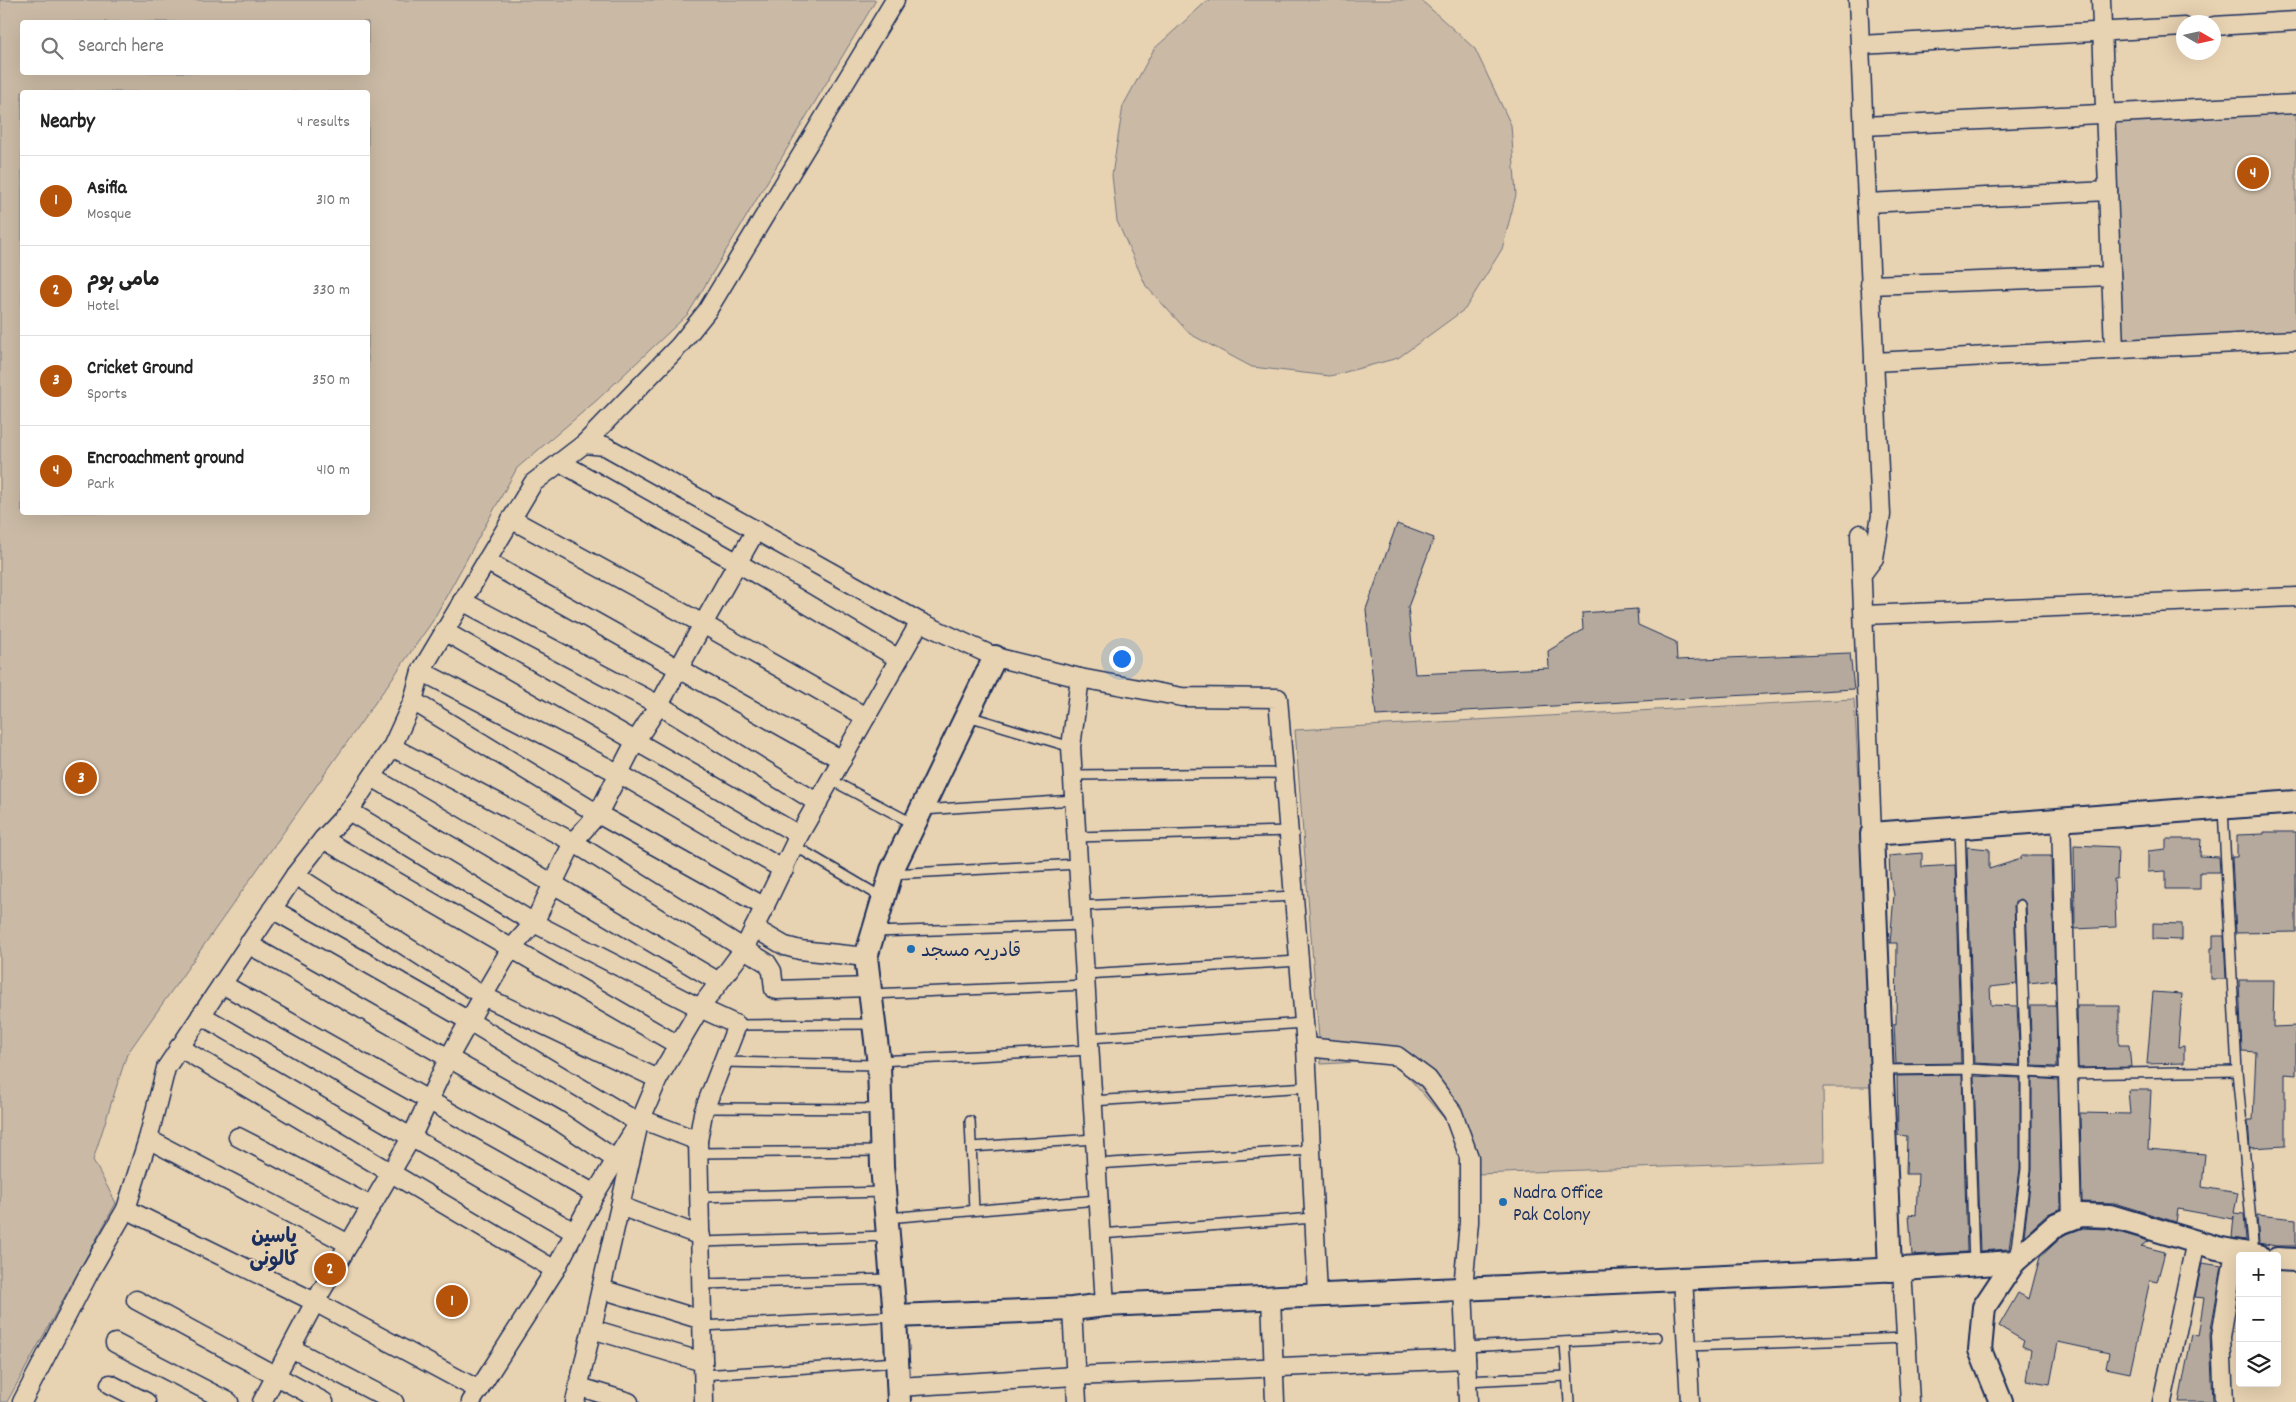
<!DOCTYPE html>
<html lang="en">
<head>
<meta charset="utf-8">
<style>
	body { margin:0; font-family:Dekko,"Playpen Sans Arabic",sans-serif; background:#f6f6f6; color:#222 }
	.controls { position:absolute; right:15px; bottom:15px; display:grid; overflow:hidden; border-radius:5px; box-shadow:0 5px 20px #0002 }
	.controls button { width:45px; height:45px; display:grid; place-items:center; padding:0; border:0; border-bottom:1px solid #e0e0e0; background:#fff; color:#222; font:25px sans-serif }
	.compass { position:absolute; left:2176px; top:15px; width:45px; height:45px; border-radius:50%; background:#fff; box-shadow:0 5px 20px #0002; rotate:99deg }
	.you { position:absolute; left:1121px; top:658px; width:18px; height:18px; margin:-12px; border:4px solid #fff; border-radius:50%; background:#1a73e8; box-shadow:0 0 0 8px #1a73e833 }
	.badge { display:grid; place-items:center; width:32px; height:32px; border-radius:50%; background:#b45309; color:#fff; font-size:16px; font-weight:700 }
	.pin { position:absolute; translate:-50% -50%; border:2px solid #fff; box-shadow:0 1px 5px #0006 }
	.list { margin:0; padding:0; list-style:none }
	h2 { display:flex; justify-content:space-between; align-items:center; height:65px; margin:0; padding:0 20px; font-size:21px }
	h2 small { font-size:16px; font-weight:400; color:#767676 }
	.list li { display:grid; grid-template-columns:32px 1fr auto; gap:15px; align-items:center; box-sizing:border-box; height:90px; padding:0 20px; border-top:1px solid #e0e0e0 }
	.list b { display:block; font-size:19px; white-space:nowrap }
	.list p { margin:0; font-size:16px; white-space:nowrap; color:#767676 }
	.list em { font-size:16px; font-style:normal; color:#767676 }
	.icon { flex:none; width:28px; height:28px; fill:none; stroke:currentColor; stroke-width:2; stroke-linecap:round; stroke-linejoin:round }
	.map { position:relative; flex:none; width:2296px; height:1402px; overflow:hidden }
	.search { position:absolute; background:#fff; box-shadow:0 5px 20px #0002; left:20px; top:20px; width:350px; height:55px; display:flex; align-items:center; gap:12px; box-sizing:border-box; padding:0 18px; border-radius:5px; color:#767676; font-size:19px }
	.panel { position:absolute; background:#fff; box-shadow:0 5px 20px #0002; left:20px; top:90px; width:350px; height:425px; border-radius:5px }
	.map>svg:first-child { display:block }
	.green { fill:#cabaa5; stroke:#727482; fill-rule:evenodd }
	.building { fill:#b4a99c; stroke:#1b2f5e }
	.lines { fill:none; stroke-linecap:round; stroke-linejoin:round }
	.service-casing { stroke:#1b2f5e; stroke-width:12 }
	.minor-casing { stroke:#1b2f5e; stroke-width:21 }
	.tertiary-casing { stroke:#1b2f5e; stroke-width:26 }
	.service { stroke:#e7d2b1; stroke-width:9 }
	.minor { stroke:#e7d2b1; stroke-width:18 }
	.tertiary { stroke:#e7d2b1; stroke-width:22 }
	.poi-dot { fill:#1f6fb2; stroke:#e7d2b1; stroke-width:2 }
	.labels { text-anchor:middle; stroke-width:4; stroke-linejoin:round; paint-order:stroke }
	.poi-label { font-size:19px; fill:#1b2f5e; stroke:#e7d2b1; text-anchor:start }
	.neighbourhood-label { font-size:20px; font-weight:bold; fill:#1b2f5e; stroke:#e7d2b1 }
</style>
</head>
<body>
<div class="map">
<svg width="2296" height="1402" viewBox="0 0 2296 1402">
	<rect width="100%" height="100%" fill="#e7d2b1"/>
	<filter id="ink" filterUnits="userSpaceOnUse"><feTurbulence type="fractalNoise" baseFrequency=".02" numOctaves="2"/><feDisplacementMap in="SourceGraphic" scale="10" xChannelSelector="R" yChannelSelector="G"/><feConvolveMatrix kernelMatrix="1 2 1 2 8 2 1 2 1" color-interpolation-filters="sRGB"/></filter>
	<g filter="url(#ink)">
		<!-- green -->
		<g class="green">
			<path d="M 0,0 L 876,0 L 688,314 L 597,400 L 517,468 L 432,622 L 127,1054 L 93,1160 L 116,1203 L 7,1402 L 0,1402 ZM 368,22 L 368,72 L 22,72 L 22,22 ZM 22,92 L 368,92 L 368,512 L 22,512 Z"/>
			<polygon points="1421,0 1475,49 1511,125 1516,195 1502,249 1465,309 1398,358 1330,376 1252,367 1190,334 1146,286 1117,221 1112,175 1123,106 1154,49 1208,0"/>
			<polygon points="2296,104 2296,340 2114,349 2105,115"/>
			<polygon points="1854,699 1878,1087 1823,1087 1824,1161 1477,1174 1444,1118 1393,1060 1321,1064 1295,730"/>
		</g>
		<!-- building -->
		<g class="building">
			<polygon points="1397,524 1434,538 1408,607 1415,674 1549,668 1548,651 1583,630 1582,613 1637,609 1638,625 1676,642 1677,660 1850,653 1854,689 1376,716 1366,609"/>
			<polygon points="2264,832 2296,832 2296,932 2236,933 2232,857 2237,857 2237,835 2264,834"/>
			<polygon points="2166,839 2201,839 2200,856 2219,857 2220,872 2200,872 2200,889 2166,889 2166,871 2148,872 2148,851 2166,849"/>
			<polygon points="2074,845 2118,847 2117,879 2114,879 2116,927 2075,929"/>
			<polygon points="1967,847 1989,849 1989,869 2021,859 2021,856 2051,856 2055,980 2029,983 2026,905 2023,900 2019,899 2014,905 2017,984 1990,987 1991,1005 2017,1006 2020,1065 1974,1063"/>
			<polygon points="1922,853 1922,867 1955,865 1961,1063 1896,1064 1894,1024 1896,1024 1897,943 1890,943 1894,895 1890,876 1889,856"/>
			<polygon points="2153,923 2182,924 2182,940 2153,939"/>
			<polygon points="2213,936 2224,936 2226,979 2211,979 2211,948 2213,948"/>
			<polygon points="2239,980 2274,980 2273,1027 2296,1026 2296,1075 2285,1074 2285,1146 2250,1148 2248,1120 2253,1120 2256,1052 2242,1051"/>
			<polygon points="2153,992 2182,994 2178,1047 2184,1046 2184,1063 2147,1064"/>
			<polygon points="2030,1006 2056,1006 2057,1067 2032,1066"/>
			<polygon points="2077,1006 2119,1006 2119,1045 2129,1045 2131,1067 2078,1068"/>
			<polygon points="1962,1075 1967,1252 1912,1255 1909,1214 1916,1215 1918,1174 1906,1174 1907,1136 1898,1135 1897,1076"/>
			<polygon points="1974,1076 2020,1078 2020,1169 2009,1249 1980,1251"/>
			<polygon points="2032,1078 2058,1080 2061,1208 2048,1214 2024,1236 2032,1169"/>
			<polygon points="2128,1090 2151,1090 2148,1149 2205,1154 2202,1187 2238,1193 2234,1213 2244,1214 2246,1240 2232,1238 2234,1216 2233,1219 2178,1209 2176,1222 2114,1203 2082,1202 2080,1113 2130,1114"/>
			<polygon points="2257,1215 2296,1219 2296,1246 2276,1246 2259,1243"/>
			<polygon points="2083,1228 2108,1229 2149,1241 2141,1246 2165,1252 2157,1282 2150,1280 2130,1373 2106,1368 2109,1353 2058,1342 2050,1384 2026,1380 2031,1350 2022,1346 2024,1341 1999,1326 2018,1293 2029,1299 2040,1257 2064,1235"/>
			<polygon points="2202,1263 2222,1266 2210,1335 2213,1402 2179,1402 2192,1334 2198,1336 2204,1298 2195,1297"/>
		</g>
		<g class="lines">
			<defs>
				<g id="service">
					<polyline points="968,716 1071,747"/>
					<polyline points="1073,775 1284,773"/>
					<polyline points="831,780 914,824"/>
					<polyline points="2223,809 2237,1071 2254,1254"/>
					<polyline points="922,810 1074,800"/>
					<polyline points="1960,828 1974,1264"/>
					<polyline points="1076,837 1289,831"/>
					<polyline points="795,846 883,898"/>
					<polyline points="891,874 1078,864"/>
					<polyline points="1081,906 1294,896"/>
					<polyline points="875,932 1082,925"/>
					<polyline points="1085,974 1299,961"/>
					<polyline points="871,994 1086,985"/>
					<polyline points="737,1025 874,1024"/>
					<polyline points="1089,1038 1304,1023"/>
					<polyline points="878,1061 1090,1050"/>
					<polyline points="723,1062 878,1065"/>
					<polyline points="1882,1070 1969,1069 2067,1074 2237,1071"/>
					<polyline points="1092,1101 1308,1087"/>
					<polyline points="705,1108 879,1109"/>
					<polyline points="970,1121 974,1210"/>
					<polyline points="971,1147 1095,1139"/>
					<polyline points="698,1153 881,1151"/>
					<polyline points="1096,1164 1311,1150"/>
					<polyline points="699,1197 883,1192"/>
					<polyline points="887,1218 1098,1200"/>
					<polyline points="1100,1234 1314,1218"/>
					<polyline points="701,1242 887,1236"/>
					<polyline points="2015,1257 2026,1169 2026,1071 2020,905"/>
					<polyline points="701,1284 891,1279"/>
					<polyline points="702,1326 894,1316"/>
					<polyline points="1565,1342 1569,1402"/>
					<polyline points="1687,1346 1906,1338"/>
					<polyline points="1466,1347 1657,1337"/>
					<polyline points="703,1375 897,1362"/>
					<polyline points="1467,1381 1567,1376"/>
				</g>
				<g id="minor">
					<polyline points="1858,0 1881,515 1874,558 1862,574"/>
					<polyline points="2101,0 2114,349"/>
					<polyline points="2214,26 2296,21"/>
					<polyline points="1860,45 2184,27"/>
					<polyline points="1864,126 2296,104"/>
					<polyline points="1867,203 2108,191"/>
					<polyline points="1870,285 2111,276"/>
					<polyline points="1874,362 2296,340"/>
					<polyline points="584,444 679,346 707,311 895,0"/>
					<polyline points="560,462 738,563 899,659"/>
					<polyline points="511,519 703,624 866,717"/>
					<polyline points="1860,534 1872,834"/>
					<polyline points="486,561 842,760"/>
					<polyline points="462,601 659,705 818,803"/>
					<polyline points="1864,615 2296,597"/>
					<polyline points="444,631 799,835"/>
					<polyline points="421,671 620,774 784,870"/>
					<polyline points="1080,678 1071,747 1105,1305"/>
					<polyline points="413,701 598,814 765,907"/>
					<polyline points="392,747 573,842 767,963 772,971 774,989 777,990 869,987"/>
					<polyline points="372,777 719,982"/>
					<polyline points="349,811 534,923 700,1008 737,1025 703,1113 698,1141 704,1402"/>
					<polyline points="2061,820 2072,1218"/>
					<polyline points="323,839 678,1045"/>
					<polyline points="295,875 483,996 658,1079"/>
					<polyline points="272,909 469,1021 639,1123 575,1402"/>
					<polyline points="754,928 785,946 800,950 866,957"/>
					<polyline points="248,944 556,1119 615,1159"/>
					<polyline points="222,984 595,1194"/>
					<polyline points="201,1015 574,1232"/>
					<polyline points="179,1047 555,1270"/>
					<polyline points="1306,1047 1397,1056 1428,1079 1453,1113 1469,1157 1469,1222 1463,1288 1468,1402"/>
					<polyline points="641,1119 698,1141"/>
					<polyline points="238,1137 371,1206"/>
					<polyline points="148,1139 349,1244"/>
					<polyline points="620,1206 701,1236"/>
					<polyline points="126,1209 315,1302 479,1390"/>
					<polyline points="1902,1269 1910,1402"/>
					<polyline points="1683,1278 1690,1402"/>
					<polyline points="601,1289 702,1320"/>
					<polyline points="1271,1297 1275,1402"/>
					<polyline points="136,1300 324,1402"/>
					<polyline points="1072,1309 1077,1402"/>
					<polyline points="592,1329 703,1362"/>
					<polyline points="115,1343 229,1402"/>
					<polyline points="291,1348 394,1402"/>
					<polyline points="110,1384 146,1402"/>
					<polyline points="580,1387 629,1402"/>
					<polyline points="898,1387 1075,1376 1466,1359"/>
					<polyline points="22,1402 89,1273 126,1209 148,1139 166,1068 295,875 323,839 349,811 392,747 413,701 421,671 533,483 584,444 605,446 920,622 995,657 1080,678 1182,697 1278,698 1306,1047 1318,1295"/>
					<polyline points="262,1402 315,1302 411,1138 448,1059 483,996 510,950 534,923 573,842 598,814 635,742 659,705 703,624 756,530"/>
					<polyline points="471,1402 555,1270 595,1194 641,1119 658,1079 700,1008 744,949 799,835 920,622"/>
					<polyline points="2162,1402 2196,1241"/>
					<polyline points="2224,1402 2221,1337 2235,1251"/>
				</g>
				<g id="tertiary">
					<polyline points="2277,1259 2296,1260"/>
					<polyline points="1890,1270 1872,834 2296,802"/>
					<polyline points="895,1316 1072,1309 1105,1305 1902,1269 2014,1262 2057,1224 2081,1215 2110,1216 2217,1248 2259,1256"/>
					<polyline points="899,1402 895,1316 882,1166 879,1065 866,957 892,870 995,657"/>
					<polyline points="2001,1402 1980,1350 1984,1307 2014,1262"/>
				</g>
			</defs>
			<!-- service casing -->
			<use href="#service" class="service-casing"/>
			<!-- minor casing -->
			<use href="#minor" class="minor-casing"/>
			<!-- tertiary casing -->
			<use href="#tertiary" class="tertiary-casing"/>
			<!-- service -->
			<use href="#service" class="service"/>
			<!-- minor -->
			<use href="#minor" class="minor"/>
			<!-- tertiary -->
			<use href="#tertiary" class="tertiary"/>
		</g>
	</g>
	<!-- markers -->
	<g class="poi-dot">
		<circle cx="911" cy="949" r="5"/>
		<circle cx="1503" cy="1202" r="5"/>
	</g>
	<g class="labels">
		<!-- poi labels -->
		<g class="poi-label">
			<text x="921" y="956">قادریہ مسجد</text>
			<text x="1513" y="1198">Nadra Office<tspan x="1513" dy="22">Pak Colony</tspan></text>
		</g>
		<!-- neighbourhood labels -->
		<g class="neighbourhood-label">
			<text x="274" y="1242">یاسین<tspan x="274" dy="23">کالونی</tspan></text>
		</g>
	</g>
</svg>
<div class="controls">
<button>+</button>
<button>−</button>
<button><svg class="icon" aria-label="layers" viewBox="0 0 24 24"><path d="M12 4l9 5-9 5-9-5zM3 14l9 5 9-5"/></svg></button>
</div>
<svg class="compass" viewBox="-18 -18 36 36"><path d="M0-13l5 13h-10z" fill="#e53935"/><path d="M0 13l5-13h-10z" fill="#767676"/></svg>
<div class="you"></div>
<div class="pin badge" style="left:452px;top:1301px">1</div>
<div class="pin badge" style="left:330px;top:1269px">2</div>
<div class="pin badge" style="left:81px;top:778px">3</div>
<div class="pin badge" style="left:2253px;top:173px">4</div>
<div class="search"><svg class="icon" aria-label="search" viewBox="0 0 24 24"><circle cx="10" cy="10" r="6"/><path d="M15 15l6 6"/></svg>Search here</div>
<section class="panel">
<h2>Nearby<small>4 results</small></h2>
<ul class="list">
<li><span class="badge">1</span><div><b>Asifia</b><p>Mosque</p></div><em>310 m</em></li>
<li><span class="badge">2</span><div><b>مامی ہوم</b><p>Hotel</p></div><em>330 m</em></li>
<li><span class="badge">3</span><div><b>Cricket Ground</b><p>Sports</p></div><em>350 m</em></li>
<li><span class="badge">4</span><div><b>Encroachment ground</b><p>Park</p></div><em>410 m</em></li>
</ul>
</section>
</div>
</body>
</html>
